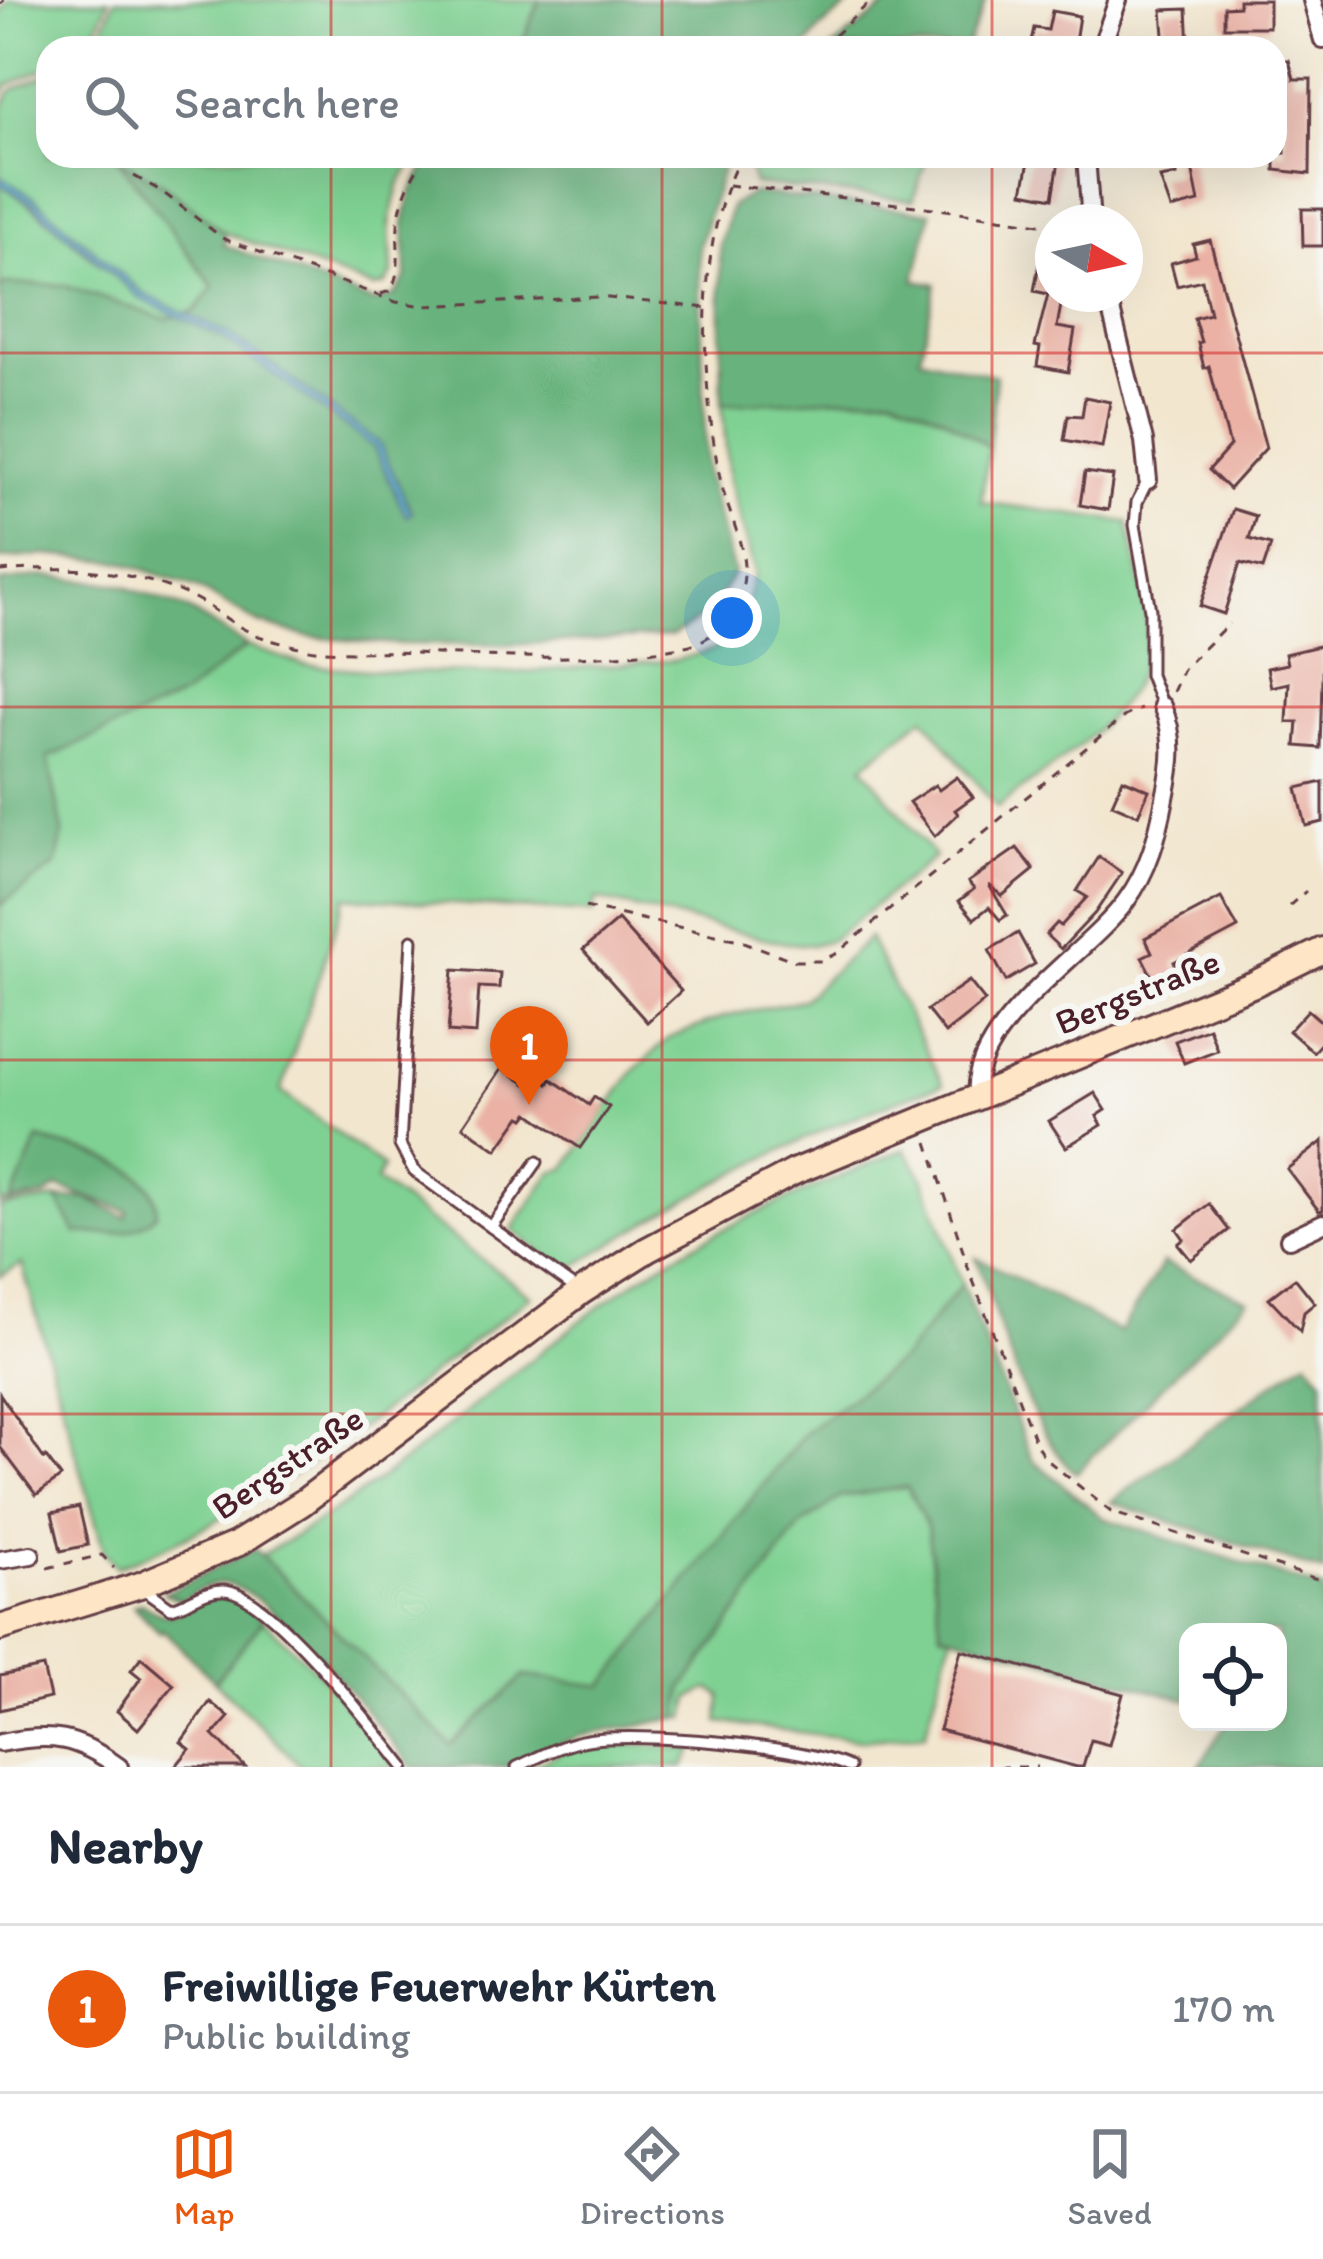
<!DOCTYPE html>
<html lang="en">
<head>
<meta charset="utf-8">
<style>
	body { margin:0; font-family:Itim,sans-serif; background:#f2f2f3; color:#1f2937 }
	.controls { position:absolute; right:36px; bottom:36px; display:grid; overflow:hidden; border-radius:24px; box-shadow:0 12px 48px #0002 }
	.controls button { width:108px; height:108px; display:grid; place-items:center; padding:0; border:0; border-bottom:3px solid #e0e1e3; background:#fff; color:#1f2937; font:60px sans-serif }
	.compass { position:absolute; left:1035px; top:204px; width:108px; height:108px; border-radius:50%; background:#fff; box-shadow:0 12px 48px #0002; rotate:99deg }
	.you { position:absolute; left:732px; top:618px; width:42px; height:42px; margin:-30px; border:9px solid #fff; border-radius:50%; background:#1a73e8; box-shadow:0 0 0 18px #1a73e833 }
	.badge { display:grid; place-items:center; width:78px; height:78px; border-radius:50%; background:#ea580c; color:#fff; font-size:39px; font-weight:700 }
	.pin { position:absolute; translate:-50% -99px; filter:drop-shadow(0 3px 6px #0008) }
	.pin::after { content:''; position:absolute; top:63px; width:42px; height:36px; background:inherit; clip-path:polygon(0 0,100% 0,50% 100%) }
	.list { margin:0; padding:0; list-style:none }
	h2 { display:flex; justify-content:space-between; align-items:center; height:156px; margin:0; padding:0 48px; font-size:51px }
	h2 small { font-size:39px; font-weight:400; color:#747a83 }
	.list li { display:grid; grid-template-columns:78px 1fr auto; gap:36px; align-items:center; box-sizing:border-box; height:168px; padding:0 48px; border-top:3px solid #e0e1e3 }
	.list b { display:block; font-size:45px; white-space:nowrap }
	.list p { margin:0; font-size:39px; white-space:nowrap; color:#747a83 }
	.list em { font-size:39px; font-style:normal; color:#747a83 }
	.icon { flex:none; width:66px; height:66px; fill:none; stroke:currentColor; stroke-width:2; stroke-linecap:round; stroke-linejoin:round }
	.map { position:relative; flex:none; width:1323px; height:1767px; overflow:hidden }
	.search { position:absolute; background:#fff; box-shadow:0 12px 48px #0002; left:36px; right:36px; top:36px; height:132px; display:flex; align-items:center; gap:30px; box-sizing:border-box; padding:0 42px; border-radius:36px; color:#747a83; font-size:45px }
	.sheet { height:324px; background:#fff }
	nav { display:flex; justify-content:space-around; align-items:center; box-sizing:border-box; height:168px; border-top:3px solid #e0e1e3; background:#fff; font-size:33px; color:#747a83 }
	nav a { display:grid; justify-items:center; gap:6px }
	nav .on { color:#ea580c }
	.map>svg:first-child { display:block }
	.green { fill:#7fd193; stroke:#64785f; stroke-width:3 }
	.forest { fill:#67b37d; stroke:#586954; stroke-width:3 }
	.water { fill:#50afcf; stroke:#4d677d; stroke-width:3 }
	.building { fill:#eab1a4 }
	.lines { fill:none; stroke-linecap:round; stroke-linejoin:round }
	.lane-casing { stroke:#633d44; stroke-width:15 }
	.street-casing { stroke:#633d44; stroke-width:22 }
	.secondary-casing { stroke:#633d44; stroke-width:30 }
	.path { stroke:#633d44; stroke-width:3; stroke-dasharray:9 9; stroke-linecap:butt }
	.lane { stroke:#fff; stroke-width:9 }
	.street { stroke:#fff; stroke-width:16 }
	.secondary { stroke:#fde5c5; stroke-width:24 }
	.grid { fill:none; stroke:#d62828; stroke-width:3; stroke-opacity:0.55 }
	.labels { text-anchor:middle; stroke-width:12; stroke-linejoin:round; paint-order:stroke }
	.street-label { font-size:36px; fill:#4a1f2b; stroke:#f6f6f2 }
</style>
</head>
<body>
<div class="map">
<svg width="1323" height="1767" viewBox="0 0 1323 1767">
	<rect width="100%" height="100%" fill="#f6f6f2"/>
	<filter id="ink" filterUnits="userSpaceOnUse"><feTurbulence type="fractalNoise" baseFrequency=".00833" numOctaves="2"/><feDisplacementMap in="SourceGraphic" scale="24" xChannelSelector="R" yChannelSelector="G"/><feConvolveMatrix kernelMatrix="1 2 1 2 8 2 1 2 1" color-interpolation-filters="sRGB"/></filter>
	<filter id="wash" filterUnits="userSpaceOnUse"><feTurbulence type="fractalNoise" baseFrequency=".004" numOctaves="4" result="noise"/><feDisplacementMap in="SourceGraphic" scale="48" xChannelSelector="R" yChannelSelector="G"/><feGaussianBlur stdDeviation="2.7" result="paint"/><feColorMatrix in="noise" values="0 0 0 0 0 0 0 0 0 0 0 0 0 0 0 0 0 1.4 0 .05"/><feComposite in="paint" operator="in"/></filter>
	<g filter="url(#wash)">
		<rect width="100%" height="100%" fill="#f2e6cf"/>
		<!-- green -->
		<g class="green">
			<polygon points="8,0 109,0 96,29 79,48 48,48 48,67 8,85 0,99 0,14"/>
			<polygon points="115,0 540,0 520,48 87,48 101,32"/>
			<polygon points="48,74 48,156 416,156 399,185 390,222 392,274 385,285 374,288 225,233 164,185 120,160 214,288 195,311 186,314 144,294 33,197 0,176 3,107 12,90"/>
			<polygon points="749,156 928,156 913,200 754,184 746,160"/>
			<path d="M 0,184 C 64,224 109,285 177,316 L 166,319 L 62,285 L 0,286 Z"/>
			<path d="M 893,395 L 944,417 L 989,447 L 981,502 L 1128,522 C 1135,560 1149,603 1147,641 C 1142,715 1049,766 997,808 L 924,717 L 863,766 L 935,857 L 833,939 L 812,945 L 785,943 L 596,899 L 593,913 L 345,897 L 281,1092 L 383,1167 L 376,1181 L 531,1296 C 400,1397 274,1507 117,1567 L 104,1551 L 22,1264 L 0,1276 L 0,1207 L 57,1199 L 76,1232 L 156,1214 C 164,1162 75,1150 38,1139 L 11,1202 L 0,1203 L 0,905 L 56,864 L 63,833 L 48,758 L 183,696 L 247,646 L 304,665 L 394,672 L 510,673 L 677,660 L 718,648 L 745,614 L 755,572 L 729,481 L 722,404 Z"/>
			<path d="M 869,938 L 943,1084 C 810,1128 686,1196 567,1271 L 512,1230 L 552,1172 L 565,1169 L 632,1073 L 669,1038 L 723,1017 L 802,1000 Z"/>
			<path d="M 905,1149 L 922,1175 L 962,1284 L 903,1358 L 804,1434 L 603,1686 L 524,1676 L 451,1745 L 261,1555 C 401,1481 512,1364 643,1276 C 722,1223 817,1187 905,1149 Z"/>
			<polygon points="908,1487 927,1526 941,1631 952,1635 925,1734 860,1740 719,1722 721,1695 709,1689 690,1698 686,1718 678,1718 684,1687 799,1527 840,1497"/>
			<polygon points="263,1620 319,1673 397,1767 302,1767 215,1681"/>
			<polygon points="601,1743 694,1749 684,1767 529,1767 563,1752"/>
		</g>
		<!-- forest -->
		<g class="forest">
			<polygon points="540,0 856,0 820,29 805,48 520,48"/>
			<polygon points="895,0 986,0 966,48 832,48"/>
			<polygon points="438,156 565,156 615,161 629,156 726,156 699,247 706,472 734,573 709,613 672,636 509,645 396,644 309,637 258,623 197,588 123,562 45,555 0,559 0,286 6,284 62,285 165,319 177,316 224,338 374,447 406,515 379,443 231,335 186,314 195,311 214,287 117,158 164,185 225,233 224,245 373,302 394,296 406,278 404,224 412,190 429,162"/>
			<polygon points="752,193 931,212 915,280 936,284 920,357 996,376 989,447 944,417 893,395 722,404 720,244 731,206"/>
			<polygon points="45,576 118,584 187,609 247,646 183,696 48,758 63,833 56,865 0,905 0,582"/>
			<path d="M 38,1139 C 74,1150 164,1163 156,1214 C 133,1237 107,1235 76,1233 L 57,1199 L 85,1198 L 126,1217 L 128,1211 L 57,1187 L 46,1196 L 11,1202 Z"/>
			<path d="M 976,1257 L 1120,1332 L 1163,1263 L 1248,1300 L 1076,1473 C 1026,1430 999,1320 976,1257 Z"/>
			<path d="M 962,1284 L 1032,1459 L 1103,1518 L 1323,1589 L 1323,1767 L 1199,1767 L 1227,1722 L 1278,1722 L 1278,1632 L 1188,1632 L 1188,1700 L 941,1632 L 927,1526 L 907,1487 L 841,1497 L 799,1527 L 684,1687 L 678,1718 L 580,1736 L 504,1767 L 412,1767 C 379,1727 273,1588 224,1584 C 208,1583 195,1592 181,1600 L 164,1593 L 255,1549 L 451,1745 L 524,1676 L 603,1686 L 804,1434 L 903,1358 Z"/>
			<polygon points="1307,1359 1323,1379 1323,1572 1111,1502"/>
			<path d="M 217,1595 L 236,1599 L 263,1620 L 215,1681 L 163,1630 L 160,1632 L 133,1606 L 141,1603 C 177,1628 182,1606 217,1595 Z"/>
		</g>
		<!-- water -->
		<polygon class="water" points="0,176 33,197 144,294 230,335 379,443 412,513 406,516 374,447 224,338 141,299 30,202 0,184"/>
		<g id="blocks">
			<!-- building -->
			<g class="building">
				<polygon points="1239,0 1269,0 1269,27 1224,27 1224,7 1239,6"/>
				<polygon points="1187,9 1189,48 1165,48 1162,10"/>
				<polygon points="1052,11 1079,16 1074,48 1030,46 1034,28 1048,30"/>
				<polygon points="1275,60 1289,60 1294,79 1311,79 1310,174 1275,170 1275,153 1285,153 1284,100 1275,101"/>
				<polygon points="1030,156 1059,161 1053,198 1023,192"/>
				<polygon points="1190,158 1199,202 1171,209 1160,178 1177,175 1174,161"/>
				<polygon points="1302,209 1323,209 1323,246 1303,246"/>
				<polygon points="1045,232 1053,232 1053,294 1063,294 1057,327 1075,330 1068,372 1037,366 1040,347 1035,346 1048,294 1034,291"/>
				<polygon points="1210,240 1266,448 1229,489 1209,470 1230,446 1209,366 1204,368 1198,343 1201,342 1194,318 1210,314 1202,280 1177,286 1171,263 1196,256 1193,244"/>
				<polygon points="1085,397 1110,402 1102,447 1064,440 1068,415 1082,416"/>
				<polygon points="1085,472 1113,476 1108,510 1080,505"/>
				<polygon points="1233,509 1256,516 1249,539 1271,545 1263,569 1240,563 1224,614 1200,606"/>
				<polygon points="1323,645 1320,748 1296,746 1298,722 1287,722 1289,683 1271,687 1267,668 1287,664 1285,654"/>
				<polygon points="957,777 973,797 955,810 958,814 935,836 909,802 935,785 939,790"/>
				<polygon points="1123,779 1149,790 1138,815 1112,804"/>
				<polygon points="1323,782 1323,822 1306,826 1297,788"/>
				<polygon points="1017,848 1034,870 1002,896 989,885 1007,915 1000,920 989,907 974,919 959,901 974,889 968,882"/>
				<polygon points="1099,857 1122,873 1095,913 1061,949 1046,935 1057,923 1061,926 1087,897 1077,891"/>
				<polygon points="1221,898 1238,928 1174,962 1183,980 1160,992 1142,957 1152,952 1145,938"/>
				<polygon points="618,920 681,991 647,1022 583,950"/>
				<polygon points="1018,933 1035,964 1006,981 989,950"/>
				<polygon points="453,970 500,973 499,988 479,987 476,1034 448,1032"/>
				<polygon points="969,981 985,1001 945,1033 927,1010"/>
				<polygon points="1308,1010 1323,1023 1323,1041 1313,1052 1289,1031"/>
				<polygon points="1209,1028 1217,1050 1184,1063 1175,1041"/>
				<polygon points="502,1068 526,1084 534,1074 548,1084 551,1079 589,1105 594,1097 609,1107 580,1148 529,1113 525,1118 521,1116 497,1150 463,1126"/>
				<polygon points="1095,1093 1106,1110 1097,1116 1102,1125 1066,1147 1049,1121"/>
				<polygon points="1323,1141 1323,1210 1319,1211 1287,1169"/>
				<polygon points="1209,1204 1229,1230 1191,1260 1178,1244 1184,1239 1177,1229"/>
				<polygon points="1295,1278 1315,1303 1304,1312 1300,1331 1269,1298"/>
				<polygon points="0,1394 44,1459 46,1457 61,1477 36,1495 0,1447"/>
				<polygon points="79,1507 88,1545 61,1551 52,1513"/>
				<polygon points="961,1650 1123,1694 1109,1745 1091,1740 1083,1767 1077,1767 939,1730"/>
				<polygon points="141,1657 174,1685 138,1729 117,1711 141,1678 131,1670"/>
				<polygon points="43,1667 50,1698 0,1710 0,1676"/>
				<polygon points="210,1702 229,1717 213,1735 245,1767 175,1767 190,1749 181,1742"/>
			</g>
		</g>
	</g>
	<g filter="url(#ink)">
		<use href="#blocks" fill-opacity="0" stroke="#633d44" stroke-width="3"/>
		<g class="lines">
			<defs>
				<g id="lane">
					<polyline points="1148,480 1137,502 1135,525 1150,610 1150,675 1162,706"/>
					<polyline points="412,940 400,1145 414,1171 491,1227"/>
					<polyline points="537,1162 491,1227 576,1289"/>
					<path d="M 144,1589 L 171,1608 C 189,1604 204,1589 224,1590 C 269,1592 374,1729 404,1767"/>
					<path d="M 517,1767 C 539,1757 562,1744 587,1740 C 639,1732 803,1745 849,1767"/>
				</g>
				<g id="street">
					<polyline points="1312,0 1323,40"/>
					<polyline points="1101,48 1118,0"/>
					<polyline points="1086,156 1091,222"/>
					<polyline points="1107,294 1144,441 1148,480"/>
					<path d="M 977,1096 C 969,1025 1088,954 1126,901 C 1149,870 1158,835 1165,798 C 1172,765 1176,737 1162,706"/>
					<polyline points="1289,1239 1323,1223"/>
					<polyline points="0,1560 31,1555"/>
					<path d="M 0,1743 C 52,1733 76,1736 119,1767"/>
				</g>
				<polyline id="secondary" points="0,1628 140,1585 237,1544 302,1503 581,1292 647,1250 794,1172 1254,984 1323,950"/>
			</defs>
			<!-- lane casing -->
			<use href="#lane" class="lane-casing"/>
			<!-- street casing -->
			<use href="#street" class="street-casing"/>
			<!-- secondary casing -->
			<use href="#secondary" class="secondary-casing"/>
			<!-- path -->
			<g class="path">
				<polyline points="0,4 4,0"/>
				<polyline points="821,48 872,0"/>
				<polyline points="134,176 161,191 224,239 396,302 424,306 599,297 707,308"/>
				<polyline points="728,185 933,208 1053,226"/>
				<path d="M 381,294 L 390,291 C 403,269 396,250 398,226 C 400,200 411,176 426,156"/>
				<path d="M 0,571 C 66,565 135,569 196,599 C 215,609 231,624 250,632 C 266,640 286,644 303,648 C 331,654 365,651 394,652 C 483,656 598,664 685,646 C 718,640 742,609 744,575 C 746,544 726,509 720,478 C 701,384 694,243 741,156"/>
				<polyline points="1173,692 1183,669 1229,623"/>
				<polyline points="1289,906 1306,891"/>
				<polyline points="585,907 739,940 795,961 821,961 837,953 1125,716 1141,709"/>
				<polyline points="928,1142 969,1270 1036,1444 1046,1459 1111,1512 1323,1581"/>
				<polyline points="47,1568 102,1555 114,1568"/>
				<polyline points="999,1767 1037,1767"/>
			</g>
			<!-- lane -->
			<use href="#lane" class="lane"/>
			<!-- street -->
			<use href="#street" class="street"/>
			<!-- secondary -->
			<use href="#secondary" class="secondary"/>
		</g>
	</g>
	<!-- grid -->
	<path class="grid" d="M 331,0 L 331,48M 662,0 L 662,48M 992,0 L 992,48M 331,156 L 331,1767M 662,156 L 662,1767M 992,156 L 992,1767M 0,353 L 1323,353M 0,707 L 1323,707M 0,1060 L 1323,1060M 0,1414 L 1323,1414"/>
	<g class="labels">
		<!-- street labels -->
		<g class="street-label">
			<text transform="translate(1137 991) rotate(-22)" y="13">Bergstraße</text>
			<text transform="translate(287 1462) rotate(-34)" y="13">Bergstraße</text>
		</g>
	</g>
</svg>
<div class="controls">
<button><svg class="icon" aria-label="locate" viewBox="0 0 24 24"><circle cx="12" cy="12" r="6"/><path d="M12 2v4M12 18v4M2 12h4M18 12h4"/></svg></button>
</div>
<svg class="compass" viewBox="-18 -18 36 36"><path d="M0-13l5 13h-10z" fill="#e53935"/><path d="M0 13l5-13h-10z" fill="#747a83"/></svg>
<div class="you"></div>
<div class="pin badge" style="left:529px;top:1105px">1</div>
<div class="search"><svg class="icon" aria-label="search" viewBox="0 0 24 24"><circle cx="10" cy="10" r="6"/><path d="M15 15l6 6"/></svg>Search here</div>
</div>
<section class="sheet">
<h2>Nearby<small></small></h2>
<ul class="list">
<li><span class="badge">1</span><div><b>Freiwillige Feuerwehr Kürten</b><p>Public building</p></div><em>170 m</em></li>
</ul>
</section>
<nav>
<a class="on"><svg class="icon" aria-label="map" viewBox="0 0 24 24"><path d="M3 6l6-2 6 2 6-2v14l-6 2-6-2-6 2zM9 4v14M15 6v14"/></svg>Map</a>
<a><svg class="icon" aria-label="directions" viewBox="0 0 24 24"><path d="M12 3l9 9-9 9-9-9zM9 14v-3h6M13 9l2 2-2 2"/></svg>Directions</a>
<a><svg class="icon" aria-label="saved" viewBox="0 0 24 24"><path d="M7 4h10v16l-5-4-5 4z"/></svg>Saved</a>
</nav>
</body>
</html>
